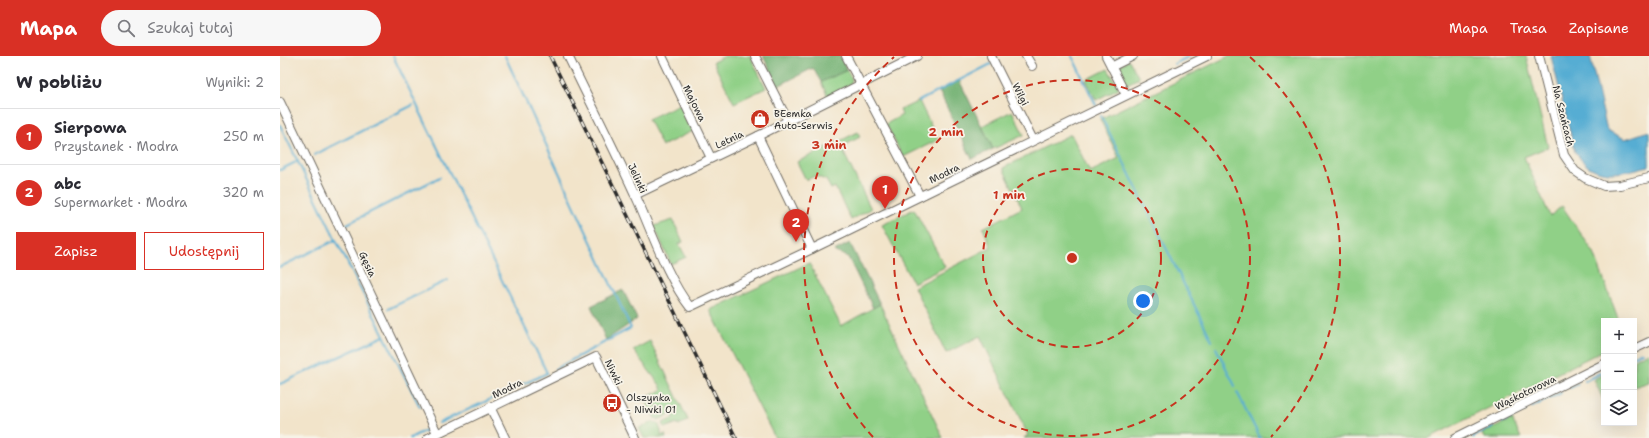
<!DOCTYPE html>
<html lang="pl">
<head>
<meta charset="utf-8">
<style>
	body { margin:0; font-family:"Shantell Sans",sans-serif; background:#f7f7f7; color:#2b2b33 }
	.controls { position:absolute; right:12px; bottom:12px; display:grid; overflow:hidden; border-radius:0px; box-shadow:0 4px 16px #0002 }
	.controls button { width:36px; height:36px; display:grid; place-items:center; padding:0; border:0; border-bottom:1px solid #e1e1e2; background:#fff; color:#2b2b33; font:20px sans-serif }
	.you { position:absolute; left:863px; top:245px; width:14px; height:14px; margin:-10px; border:3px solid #fff; border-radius:50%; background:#1a73e8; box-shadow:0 0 0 6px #1a73e833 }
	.badge { display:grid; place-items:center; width:26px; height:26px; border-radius:50%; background:#d93025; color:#fff; font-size:13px; font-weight:700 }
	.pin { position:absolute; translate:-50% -33px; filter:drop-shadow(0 1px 2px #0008) }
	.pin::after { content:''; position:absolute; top:21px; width:14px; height:12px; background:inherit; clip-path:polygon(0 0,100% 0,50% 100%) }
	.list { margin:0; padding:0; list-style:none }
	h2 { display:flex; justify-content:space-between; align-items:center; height:52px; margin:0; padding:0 16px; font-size:17px }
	h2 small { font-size:13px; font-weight:400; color:#7c7c81 }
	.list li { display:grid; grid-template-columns:26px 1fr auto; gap:12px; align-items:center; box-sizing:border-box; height:56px; padding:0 16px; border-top:1px solid #e1e1e2 }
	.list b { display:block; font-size:15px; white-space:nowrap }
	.list p { margin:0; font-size:13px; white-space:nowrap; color:#7c7c81 }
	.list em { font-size:13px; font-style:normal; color:#7c7c81 }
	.actions { display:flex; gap:8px; padding:12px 16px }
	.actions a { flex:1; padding:9px 0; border:1px solid #d93025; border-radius:0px; text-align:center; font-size:14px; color:#d93025 }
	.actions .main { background:#d93025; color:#fff }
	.icon { flex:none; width:22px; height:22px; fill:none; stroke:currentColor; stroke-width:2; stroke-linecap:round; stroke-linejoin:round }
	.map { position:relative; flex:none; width:1369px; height:382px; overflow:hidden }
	header { display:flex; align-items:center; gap:24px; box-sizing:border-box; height:56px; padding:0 20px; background:#d93025; color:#fff }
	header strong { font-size:19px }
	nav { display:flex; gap:22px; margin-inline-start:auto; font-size:14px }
	.search { width:280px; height:36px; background:#f7f7f7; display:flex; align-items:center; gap:10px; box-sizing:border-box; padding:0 14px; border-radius:22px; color:#7c7c81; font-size:15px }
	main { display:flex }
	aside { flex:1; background:#fff }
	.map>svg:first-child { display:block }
	.green { fill:#90d087; stroke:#5e7e59 }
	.forest { fill:#74b274; stroke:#506e50 }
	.water { fill:#56add3; stroke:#406c7f }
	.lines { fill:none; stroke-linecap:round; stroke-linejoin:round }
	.stream { stroke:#56add3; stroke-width:2 }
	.minor-casing { stroke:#716c63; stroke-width:10 }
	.minor { stroke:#fff; stroke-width:8 }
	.rail-casing { stroke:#2b2b2b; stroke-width:3.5 }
	.rail { stroke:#f7f3e8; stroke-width:2; stroke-dasharray:6; stroke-linecap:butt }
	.ring { fill:none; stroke:#c8321e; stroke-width:2; stroke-dasharray:7 5 }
	.labels { text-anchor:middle; stroke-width:3.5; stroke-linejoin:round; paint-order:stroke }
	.street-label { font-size:10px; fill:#2b2b2b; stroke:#f7f3e8 }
	.poi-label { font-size:10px; fill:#2b2b2b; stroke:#f7f3e8; text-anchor:start }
	.centre { fill:#c8321e; stroke:#f7f3e8; stroke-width:2 }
	.ring-label { font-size:12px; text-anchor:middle; font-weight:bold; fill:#c8321e; stroke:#f7f3e8; stroke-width:3.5; stroke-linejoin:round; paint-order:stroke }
</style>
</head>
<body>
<header>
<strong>Mapa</strong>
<div class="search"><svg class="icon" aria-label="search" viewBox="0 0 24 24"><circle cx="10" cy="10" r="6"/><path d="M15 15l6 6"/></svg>Szukaj tutaj</div>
<nav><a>Mapa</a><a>Trasa</a><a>Zapisane</a></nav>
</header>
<main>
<aside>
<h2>W pobliżu<small>Wyniki: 2</small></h2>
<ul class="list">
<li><span class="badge">1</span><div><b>Sierpowa</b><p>Przystanek · Modra</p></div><em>250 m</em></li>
<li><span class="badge">2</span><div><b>abc</b><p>Supermarket · Modra</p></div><em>320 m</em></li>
</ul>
<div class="actions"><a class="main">Zapisz</a><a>Udostępnij</a></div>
</aside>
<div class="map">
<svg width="1369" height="382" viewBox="0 0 1369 382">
	<rect width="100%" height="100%" fill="#f7f3e8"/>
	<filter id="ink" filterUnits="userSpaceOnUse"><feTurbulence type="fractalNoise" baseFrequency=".025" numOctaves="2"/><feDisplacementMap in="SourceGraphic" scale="8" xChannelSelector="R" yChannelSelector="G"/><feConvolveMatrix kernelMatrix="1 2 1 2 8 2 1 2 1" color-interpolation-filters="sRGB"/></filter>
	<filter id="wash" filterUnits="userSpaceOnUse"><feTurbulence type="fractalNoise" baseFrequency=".012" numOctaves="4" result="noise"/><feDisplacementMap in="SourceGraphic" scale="16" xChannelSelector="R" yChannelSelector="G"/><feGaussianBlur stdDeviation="0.9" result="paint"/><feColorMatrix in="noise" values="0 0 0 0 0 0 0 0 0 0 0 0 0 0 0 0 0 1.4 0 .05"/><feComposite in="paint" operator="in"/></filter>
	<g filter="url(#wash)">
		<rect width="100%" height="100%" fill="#f2e4ca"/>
		<!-- green -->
		<g class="green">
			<polygon points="445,0 470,0 486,32 454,47 433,6"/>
			<polygon points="949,0 1246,0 1268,91 1244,101 1245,103 1270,160 1282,150 1314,197 1339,265 1324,265 1324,294 1149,382 744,382 748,379 700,280 666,297 634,231 711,191 703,172 742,152 723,112 791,78 810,116 839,102 820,63"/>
			<polygon points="849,4 859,22 843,30 836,16 837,11"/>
			<polygon points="828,13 839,32 816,44 806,24"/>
			<polygon points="567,14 572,23 571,28 548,41 541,26"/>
			<polygon points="639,45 658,84 623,101 606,68 622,59 620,54"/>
			<polygon points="400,48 413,75 382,90 368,63"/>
			<polygon points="732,55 744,79 713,93 702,70"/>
			<polygon points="578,76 580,81 561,91 591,153 571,164 555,131 551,133 546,124 535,120 526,124 517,106"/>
			<polygon points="634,153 665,211 633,227 602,169"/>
			<polygon points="393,164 403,186 399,188 406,201 391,208 374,170"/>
			<polygon points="529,207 561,270 600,248 663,382 495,382 430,254"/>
			<polygon points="370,285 408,364 399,370 397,367 385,372 383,367 394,362 392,357 378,364 378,362 375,363 365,342 382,334 380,329 353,294"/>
			<polygon points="1367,297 1369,297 1369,326 1354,331 1354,303"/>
			<polygon points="1324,318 1324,343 1323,344 1314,323"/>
			<polygon points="1232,363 1241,382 1204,382 1202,378"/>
			<polygon points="373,366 378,367 381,375 381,380 385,378 386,382 364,382 359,372"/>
		</g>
		<!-- forest -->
		<g class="forest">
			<polygon points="483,0 560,0 567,14 541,26 533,12 498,30"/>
			<polygon points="679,24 713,93 692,103 659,35"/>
			<polygon points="570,187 600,248 593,252 568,201 554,195"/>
			<polygon points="343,234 357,263 326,284 311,250"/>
		</g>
		<!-- water -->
		<path class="water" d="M 1271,0 L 1310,0 L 1327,74 L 1345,83 L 1369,75 L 1369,110 C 1351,114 1331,122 1313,113 C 1305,110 1300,102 1295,96 Z"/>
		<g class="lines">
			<!-- stream -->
			<g class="stream">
				<polyline points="113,0 267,317 159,367"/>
				<polyline points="225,0 351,272 275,313"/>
				<polyline points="792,0 816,49"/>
				<polyline points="894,8 910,0"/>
				<polyline points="639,45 711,8"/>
				<polyline points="821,60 932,285"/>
				<polyline points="0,69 56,184 140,351"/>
				<polyline points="34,99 133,49"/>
				<polyline points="0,114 18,105"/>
				<polyline points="67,168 160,121"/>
				<polyline points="0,211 56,184"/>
				<polyline points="108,253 168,224"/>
				<polyline points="936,292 955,330"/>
				<polyline points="1354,300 1362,296"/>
				<polyline points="1305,325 1324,315"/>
				<polyline points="0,328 104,280"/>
				<polyline points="1290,332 1298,328"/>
				<polyline points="957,336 980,382"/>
				<polyline points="1252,351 1281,337"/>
				<polyline points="1222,366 1246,354"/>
				<polyline points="1193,381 1213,371"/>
				<polyline points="130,382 150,372"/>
			</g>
		</g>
	</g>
	<g filter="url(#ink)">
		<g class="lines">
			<defs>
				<g id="minor">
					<path d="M 288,0 C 311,48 336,96 358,145 C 372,177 389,225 410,251 L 532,193 L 927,0"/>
					<polyline points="382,0 431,102"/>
					<polyline points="475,0 508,65"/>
					<polyline points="566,0 640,140"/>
					<polyline points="711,0 753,84"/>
					<polyline points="746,0 752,10"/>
					<polyline points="826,0 846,39"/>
					<polyline points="1259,0 1284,99 1295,115 1305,122 1324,130 1340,129 1369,122"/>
					<polyline points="831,11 853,0"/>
					<polyline points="0,46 157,377"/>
					<polyline points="478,80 532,193"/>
					<polyline points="355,139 478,80 637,0"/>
					<polyline points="1354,293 1369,286"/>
					<polyline points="210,351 225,382"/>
					<polyline points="148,382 316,301 355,382"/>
					<polyline points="1175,382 1324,308"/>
				</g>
			</defs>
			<!-- minor casing -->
			<use href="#minor" class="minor-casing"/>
			<!-- minor -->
			<use href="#minor" class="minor"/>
			<defs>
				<polyline id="rail" points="270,0 456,382"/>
			</defs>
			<!-- rail casing -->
			<use href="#rail" class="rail-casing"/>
			<!-- rail -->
			<use href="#rail" class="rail"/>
		</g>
	</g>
	<!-- distance rings -->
	<g class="ring">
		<circle cx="792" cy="202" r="89"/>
		<circle cx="792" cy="202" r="178"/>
		<path d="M593 381A268 268 0 0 1 614 1M970 1A268 268 0 0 1 991 381"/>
	</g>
	<!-- icons -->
	<defs>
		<symbol id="shop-disc" viewBox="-11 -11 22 22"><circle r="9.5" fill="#c8321e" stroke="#f7f3e8"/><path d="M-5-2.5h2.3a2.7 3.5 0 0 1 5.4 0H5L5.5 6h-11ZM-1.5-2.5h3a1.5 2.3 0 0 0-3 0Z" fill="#fff"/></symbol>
		<symbol id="bus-disc" viewBox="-11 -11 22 22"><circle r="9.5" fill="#c8321e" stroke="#f7f3e8"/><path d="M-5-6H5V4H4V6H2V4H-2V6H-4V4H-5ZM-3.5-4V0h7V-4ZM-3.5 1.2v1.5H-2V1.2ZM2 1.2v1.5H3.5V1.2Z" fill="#fff"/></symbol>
	</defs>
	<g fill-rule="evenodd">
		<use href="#shop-disc" x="469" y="52" width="22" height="22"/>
		<use href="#bus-disc" x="321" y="336" width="22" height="22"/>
	</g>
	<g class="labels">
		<!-- street labels -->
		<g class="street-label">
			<text transform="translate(741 38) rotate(63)" y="4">Wilgi</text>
			<text transform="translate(415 47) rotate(64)" y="4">Majowa</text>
			<text transform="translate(1284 60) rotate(76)" y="4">Na Szańcach</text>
			<text transform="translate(449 83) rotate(-25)" y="4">Letnia</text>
			<text transform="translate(664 117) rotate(-26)" y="4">Modra</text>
			<text transform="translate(358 122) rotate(65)" y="4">Jelinki</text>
			<text transform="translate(88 208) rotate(65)" y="4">Gęsia</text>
			<text transform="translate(334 316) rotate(64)" y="4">Niwki</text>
			<text transform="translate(227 332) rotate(-26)" y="4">Modra</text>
			<text transform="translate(1245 336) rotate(-26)" y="4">Wąskotorowa</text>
		</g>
		<!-- poi labels -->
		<g class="poi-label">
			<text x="494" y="61">BEemka<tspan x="494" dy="12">Auto-Serwis</tspan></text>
			<text x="346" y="345">Olszynka<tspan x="346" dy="12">- Niwki 01</tspan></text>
		</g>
	</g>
	<circle cx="792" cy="202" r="6" class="centre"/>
	<g class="ring-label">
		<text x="666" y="80">2 min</text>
		<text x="549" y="93">3 min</text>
		<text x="729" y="143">1 min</text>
	</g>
</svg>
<div class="controls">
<button>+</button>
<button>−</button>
<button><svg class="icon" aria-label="layers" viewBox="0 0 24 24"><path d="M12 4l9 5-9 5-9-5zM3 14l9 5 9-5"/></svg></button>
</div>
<div class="you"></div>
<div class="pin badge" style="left:605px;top:153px">1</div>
<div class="pin badge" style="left:516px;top:186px">2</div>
</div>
</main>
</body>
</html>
